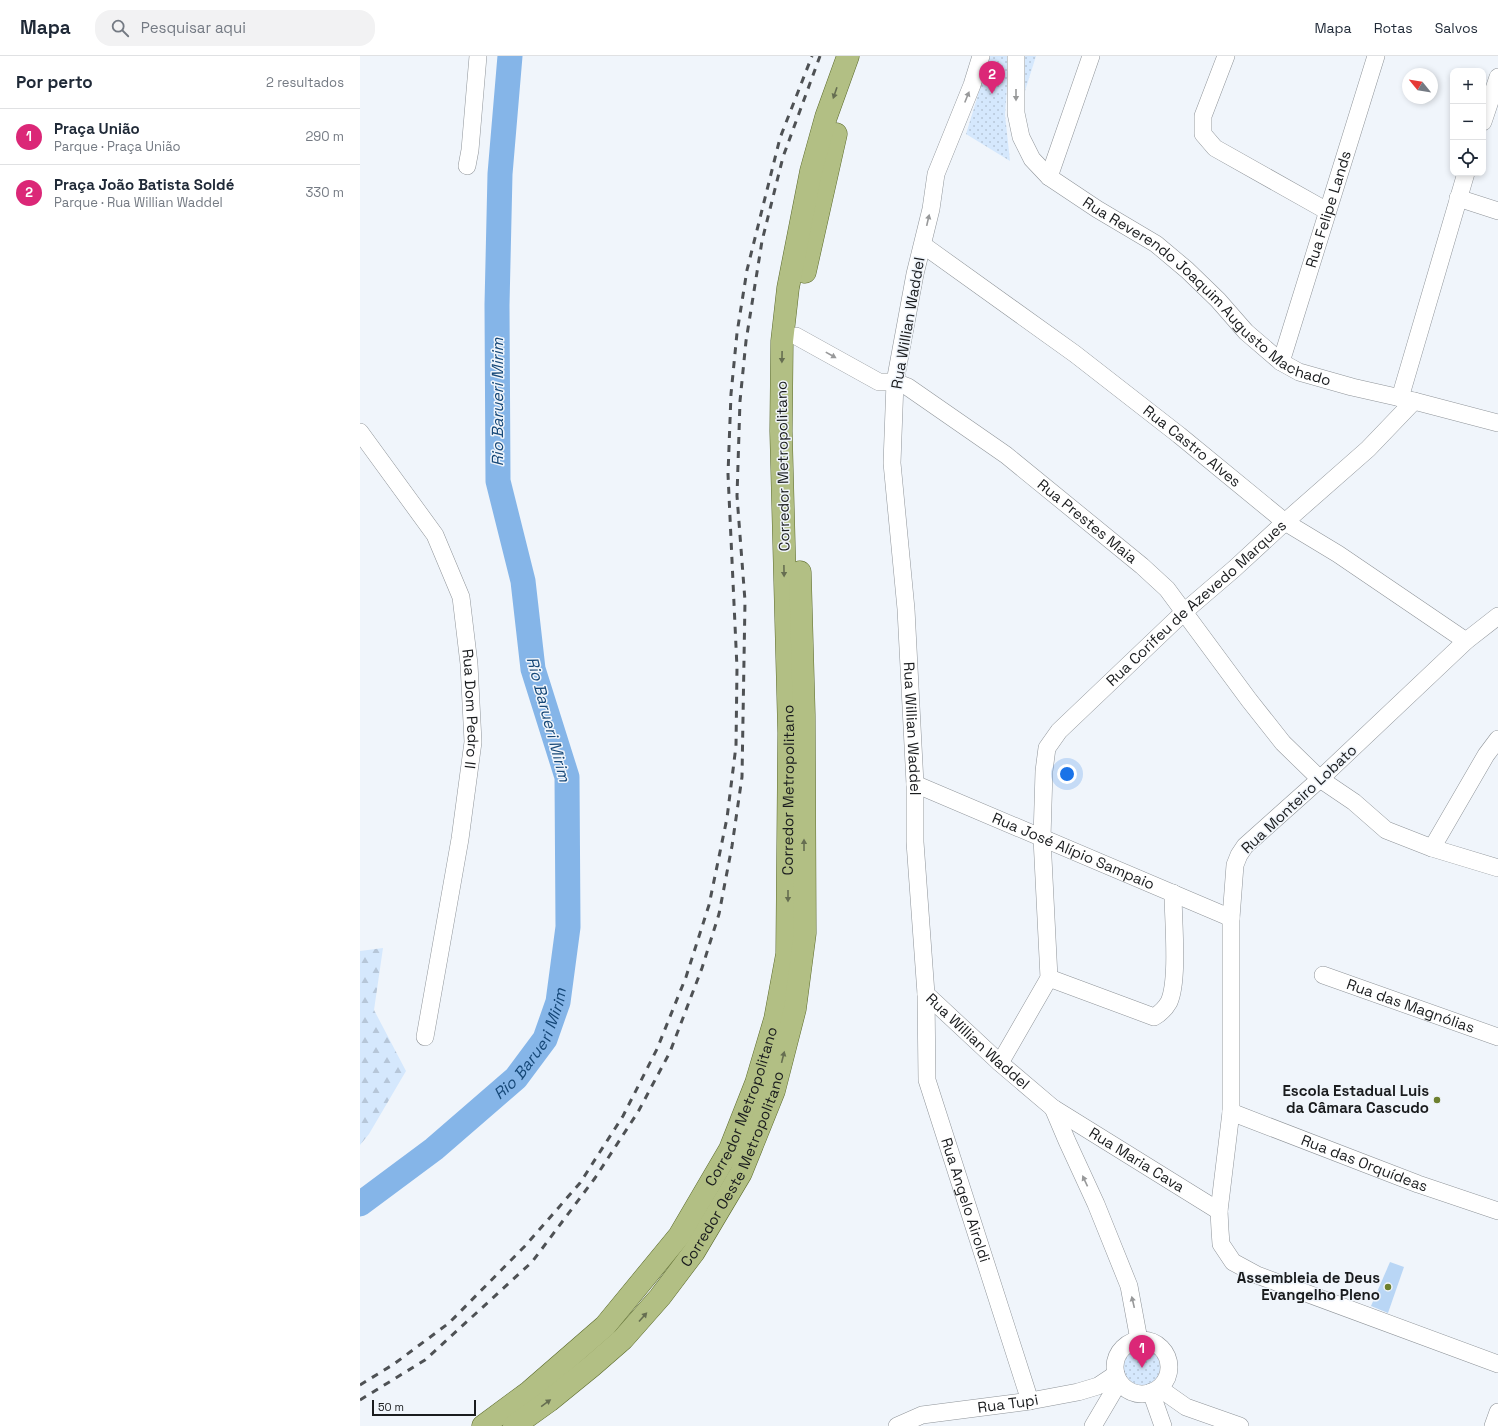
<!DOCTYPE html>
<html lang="pt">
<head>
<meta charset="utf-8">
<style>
	body { margin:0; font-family:"Space Grotesk",sans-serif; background:#f2f2f3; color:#1f2937 }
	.controls { position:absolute; right:12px; top:12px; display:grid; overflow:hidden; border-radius:8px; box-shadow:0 2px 6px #0003 }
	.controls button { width:36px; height:36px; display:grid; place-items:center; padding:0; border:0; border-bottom:1px solid #e0e1e3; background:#fff; color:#1f2937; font:20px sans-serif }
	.compass { position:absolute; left:1042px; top:12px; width:36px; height:36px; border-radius:50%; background:#fff; box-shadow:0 2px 6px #0003; rotate:300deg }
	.scale { position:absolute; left:12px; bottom:10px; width:104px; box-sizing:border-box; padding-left:4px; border:2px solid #1a1c1e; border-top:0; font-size:11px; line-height:14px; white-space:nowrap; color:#1a1c1e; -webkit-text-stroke:3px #f0f5fb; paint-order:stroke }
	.you { position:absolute; left:707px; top:718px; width:14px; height:14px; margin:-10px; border:3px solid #fff; border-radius:50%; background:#1a73e8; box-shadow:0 0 0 6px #1a73e833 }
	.badge { display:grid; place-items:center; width:26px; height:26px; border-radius:50%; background:#db2777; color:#fff; font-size:13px; font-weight:700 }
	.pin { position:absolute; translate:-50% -33px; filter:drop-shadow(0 1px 2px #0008) }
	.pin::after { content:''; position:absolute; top:21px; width:14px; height:12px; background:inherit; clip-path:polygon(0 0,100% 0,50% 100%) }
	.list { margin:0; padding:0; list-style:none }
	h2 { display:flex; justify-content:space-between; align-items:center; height:52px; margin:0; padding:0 16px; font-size:17px }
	h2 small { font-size:13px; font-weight:400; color:#747a83 }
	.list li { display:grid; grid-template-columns:26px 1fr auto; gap:12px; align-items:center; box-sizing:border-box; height:56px; padding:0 16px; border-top:1px solid #e0e1e3 }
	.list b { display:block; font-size:15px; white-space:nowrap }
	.list p { margin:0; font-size:13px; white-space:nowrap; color:#747a83 }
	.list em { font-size:13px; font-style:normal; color:#747a83 }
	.icon { flex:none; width:22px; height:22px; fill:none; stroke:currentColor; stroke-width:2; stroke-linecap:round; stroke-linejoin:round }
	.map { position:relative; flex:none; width:1138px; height:1370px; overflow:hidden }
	header { display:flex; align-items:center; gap:24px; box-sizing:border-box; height:56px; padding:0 20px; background:#fff; border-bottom:1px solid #e0e1e3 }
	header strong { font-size:19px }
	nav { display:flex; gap:22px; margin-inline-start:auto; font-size:14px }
	.search { width:280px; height:36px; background:#f2f2f3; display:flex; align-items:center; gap:10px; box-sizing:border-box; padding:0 14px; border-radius:16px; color:#747a83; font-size:15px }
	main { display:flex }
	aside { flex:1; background:#fff }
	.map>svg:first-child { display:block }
	.grass { fill:url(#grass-dots) }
	.forest { fill:url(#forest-firs) }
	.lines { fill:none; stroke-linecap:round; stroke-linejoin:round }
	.river { stroke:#85b5e8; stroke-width:25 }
	.building { fill:#b9d6f5 }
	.street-casing { stroke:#8f9499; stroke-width:18 }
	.primary-casing { stroke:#5b6a2b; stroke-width:23 }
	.street { stroke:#fff; stroke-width:17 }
	.primary { stroke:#b2bf84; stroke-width:22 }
	.rail { stroke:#4e5154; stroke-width:3; stroke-dasharray:7 7; stroke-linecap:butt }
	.oneway { fill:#666e51 }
	.oneway2 { fill:#98999a }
	.poi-dot { fill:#6d802f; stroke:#f0f5fb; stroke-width:1.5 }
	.labels { text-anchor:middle; stroke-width:3; stroke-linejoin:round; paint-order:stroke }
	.street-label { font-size:15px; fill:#1a1c1e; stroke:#f0f5fb }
	.poi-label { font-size:15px; font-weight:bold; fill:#1a1c1e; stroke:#f0f5fb; text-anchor:end }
	.water-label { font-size:16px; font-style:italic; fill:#164878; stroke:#f0f5fb }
</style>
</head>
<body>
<header>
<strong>Mapa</strong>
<div class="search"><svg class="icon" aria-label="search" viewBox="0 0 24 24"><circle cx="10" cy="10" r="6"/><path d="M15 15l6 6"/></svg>Pesquisar aqui</div>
<nav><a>Mapa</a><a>Rotas</a><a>Salvos</a></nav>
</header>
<main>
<aside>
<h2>Por perto<small>2 resultados</small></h2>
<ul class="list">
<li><span class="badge">1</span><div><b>Praça União</b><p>Parque · Praça União</p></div><em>290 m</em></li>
<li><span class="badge">2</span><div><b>Praça João Batista Soldé</b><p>Parque · Rua Willian Waddel</p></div><em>330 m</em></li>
</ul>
</aside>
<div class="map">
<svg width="1138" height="1370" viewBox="0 0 1138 1370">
	<defs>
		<pattern id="grass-dots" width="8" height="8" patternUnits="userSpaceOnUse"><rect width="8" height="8" fill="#d5e8fd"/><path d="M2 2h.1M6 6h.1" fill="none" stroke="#b6c6d8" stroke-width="1.8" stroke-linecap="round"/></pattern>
		<pattern id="forest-firs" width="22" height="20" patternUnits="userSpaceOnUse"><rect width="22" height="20" fill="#d5e8fd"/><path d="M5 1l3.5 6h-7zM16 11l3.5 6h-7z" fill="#b6c6d8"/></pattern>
	</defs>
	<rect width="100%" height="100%" fill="#f0f5fb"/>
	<!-- grass -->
	<g class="grass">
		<polygon points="630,0 649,0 645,59 650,105 606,78"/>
		<polygon points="665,0 676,0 665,35"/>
		<circle cx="782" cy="1311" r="18"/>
	</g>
	<!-- forest -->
	<polygon class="forest" points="23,892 14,954 46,1015 9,1078 0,1089 0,895"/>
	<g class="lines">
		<!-- river -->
		<path class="river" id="s1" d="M 0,1148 L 74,1093 L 156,1022 L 185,983 L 198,946 L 208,871 L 207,721 L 173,613 L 163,525 L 138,425 L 137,249 L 140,118 L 150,0"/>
	</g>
	<!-- building -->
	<polygon class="building" points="1030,1206 1044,1211 1028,1257 1011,1250"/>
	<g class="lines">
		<defs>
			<g id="street">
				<path id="s2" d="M 621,0 L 612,29 L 576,118 L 571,153 L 555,218 L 535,326 L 532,407 L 546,553 L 555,728 L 555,786 L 566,938 L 640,1007 L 693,1052 L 859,1155"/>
				<path id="s3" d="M 656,0 L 656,57 L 661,81 L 672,103 L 689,121 L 737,153 L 796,188 L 827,214 L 858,244 L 886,276 L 921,306 L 939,316 L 992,331 L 1054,345 L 1138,367"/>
				<polyline points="866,0 843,60 843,78 855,92 967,155"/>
				<polyline points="1123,66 1138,21"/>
				<polyline points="107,110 110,94 118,0"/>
				<polyline points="689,121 731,0"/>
				<polyline points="1098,142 1138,155"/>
				<path id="s4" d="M 563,189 L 715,298 L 819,379 L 925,466 L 978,498 L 1106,585"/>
				<path id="s5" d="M 436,280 L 519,326 L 535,326 L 548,331 L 646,399 L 782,510 L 807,533 L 889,644 L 923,687 L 960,723 L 994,746 L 1026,774 L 1072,792 L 1138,812"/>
				<path id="s6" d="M 921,306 L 1016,0"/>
				<polyline points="1040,342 1106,117"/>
				<path id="s7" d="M 0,376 L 75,479 L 101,541 L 109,608 L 113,686 L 100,783 L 65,981"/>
				<polyline points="1138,560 1106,585 960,723 885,790 879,799 875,809 871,862 871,1056 859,1155 860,1174 861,1188 873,1206 897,1219 1138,1308"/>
				<path id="s8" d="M 555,728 L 871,862"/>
				<polyline points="1072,792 1126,699 1138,683"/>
				<path id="s9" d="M 963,919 L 1138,981"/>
				<path d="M 689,922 L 794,961 C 801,957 805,953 809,946 C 819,924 813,863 813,837"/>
				<path id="s10" d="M 566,938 L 567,1024 L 670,1345"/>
				<path id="s11" d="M 640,1007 L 689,922 L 682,782 L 684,715 L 687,692 L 699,675 L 825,555 L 874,513 L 925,466 L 1008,393 L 1054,345"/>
				<polyline points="693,1052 707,1085 736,1148 769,1230 779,1284"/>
				<path id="s12" d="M 871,1056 L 1058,1128 L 1138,1155"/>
				<circle cx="782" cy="1311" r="27"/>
				<polyline points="799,1332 826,1351 880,1370"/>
				<polyline points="791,1336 803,1370"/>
				<path id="s13" d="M 537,1370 L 562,1359 L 670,1345 L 718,1336 L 738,1330 L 756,1318"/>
				<polyline points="733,1370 759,1326"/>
				<polyline points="1133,1370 1138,1356"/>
			</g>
			<g id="primary">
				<polyline points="445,216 476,78"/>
				<path id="s14" d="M 123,1370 L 169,1336 L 245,1270 L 319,1180 L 370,1093 L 396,1027 L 415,963 L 427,898 L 429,677 L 421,375 L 422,285 L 428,232 L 451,115 L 466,61 L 488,0"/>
				<path id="s15" d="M 154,1370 L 189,1345 L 232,1310 L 263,1283 L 300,1241 L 334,1196 L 381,1117 L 414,1035 L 435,953 L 445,877 L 444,659 L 440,516"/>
			</g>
		</defs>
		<!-- street casing -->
		<use href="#street" class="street-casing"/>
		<!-- primary casing -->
		<use href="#primary" class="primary-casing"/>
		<!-- street -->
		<use href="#street" class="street"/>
		<!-- primary -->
		<use href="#primary" class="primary"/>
		<!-- rail -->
		<g class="rail">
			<polyline points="0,1329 34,1308 89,1267 165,1190 220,1127 263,1060 297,993 326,921 349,849 367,762 376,690 377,612 368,418 371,338 377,277 387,214 420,82 452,0"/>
			<polyline points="0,1344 65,1304 172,1206 235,1122 278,1056 310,996 342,912 359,858 372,790 382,721 385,545 377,440 380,345 386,285 402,185 423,101 460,0"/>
		</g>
	</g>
	<!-- one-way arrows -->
	<defs><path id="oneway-solid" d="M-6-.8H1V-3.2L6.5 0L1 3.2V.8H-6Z"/></defs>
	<g class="oneway">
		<use href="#oneway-solid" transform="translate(475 37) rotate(109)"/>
		<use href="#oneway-solid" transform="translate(422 301) rotate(91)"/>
		<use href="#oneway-solid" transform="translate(424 515) rotate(89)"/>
		<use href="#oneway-solid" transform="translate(444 789) rotate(-90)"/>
		<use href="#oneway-solid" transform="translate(428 840) rotate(90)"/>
		<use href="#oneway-solid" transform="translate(423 1001) rotate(-76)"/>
		<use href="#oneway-solid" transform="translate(283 1261) rotate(-48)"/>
		<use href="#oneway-solid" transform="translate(186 1347) rotate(-36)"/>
	</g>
	<g class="oneway2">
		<use href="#oneway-solid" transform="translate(656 39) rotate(90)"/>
		<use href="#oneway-solid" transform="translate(607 41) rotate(-68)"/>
		<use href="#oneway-solid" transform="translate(568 164) rotate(-77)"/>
		<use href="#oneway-solid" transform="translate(471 299) rotate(29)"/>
		<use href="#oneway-solid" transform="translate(725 1125) rotate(-115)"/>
		<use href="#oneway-solid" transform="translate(773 1246) rotate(-103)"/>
	</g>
	<!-- markers -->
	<g class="poi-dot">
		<circle cx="1077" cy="1044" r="4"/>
		<circle cx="1028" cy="1231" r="4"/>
	</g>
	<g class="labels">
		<!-- street labels -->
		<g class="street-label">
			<text dy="5" stroke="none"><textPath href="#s6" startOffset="160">Rua Felipe Lands</textPath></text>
			<text dy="5" stroke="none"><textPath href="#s3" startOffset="328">Rua Reverendo Joaquim Augusto Machado</textPath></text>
			<text transform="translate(548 267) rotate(-80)" y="5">Rua Willian Waddel</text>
			<text dy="5" stroke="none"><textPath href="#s4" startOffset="336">Rua Castro Alves</textPath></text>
			<text transform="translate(423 410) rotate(-91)" y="5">Corredor Metropolitano</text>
			<text dy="5" stroke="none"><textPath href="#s5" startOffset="349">Rua Prestes Maia</textPath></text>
			<text dy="5" stroke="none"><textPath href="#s11" startOffset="537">Rua Corifeu de Azevedo Marques</textPath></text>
			<text dy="5" stroke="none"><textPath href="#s7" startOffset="307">Rua Dom Pedro II</textPath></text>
			<text dy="5" stroke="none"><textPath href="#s2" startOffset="686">Rua Willian Waddel</textPath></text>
			<text dy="5" stroke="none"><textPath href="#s14" startOffset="743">Corredor Metropolitano</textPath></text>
			<text transform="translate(939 743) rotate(-43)" y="5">Rua Monteiro Lobato</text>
			<text dy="5" stroke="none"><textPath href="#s8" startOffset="172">Rua José Alípio Sampaio</textPath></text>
			<text dy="5" stroke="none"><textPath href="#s9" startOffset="93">Rua das Magnólias</textPath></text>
			<text dy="5" stroke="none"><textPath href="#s2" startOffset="1022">Rua Willian Waddel</textPath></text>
			<text dy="5" stroke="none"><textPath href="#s14" startOffset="419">Corredor Metropolitano</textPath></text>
			<text dy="5" stroke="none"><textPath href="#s2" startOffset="1221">Rua Maria Cava</textPath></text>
			<text dy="5" stroke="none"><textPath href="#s12" startOffset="143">Rua das Orquídeas</textPath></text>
			<text dy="5" stroke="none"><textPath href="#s15" startOffset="344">Corredor Oeste Metropolitano</textPath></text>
			<text dy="5" stroke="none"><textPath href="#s10" startOffset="212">Rua Angelo Airoldi</textPath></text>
			<text dy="5" stroke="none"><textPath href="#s13" startOffset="114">Rua Tupi</textPath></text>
		</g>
		<!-- poi labels -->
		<g class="poi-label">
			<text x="1069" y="1040">Escola Estadual Luis<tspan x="1069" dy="17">da Câmara Cascudo</tspan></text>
			<text x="1020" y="1227">Assembleia de Deus<tspan x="1020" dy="17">Evangelho Pleno</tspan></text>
		</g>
		<!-- water labels -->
		<g class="water-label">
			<text transform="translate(137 346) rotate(-90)" y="6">Rio Barueri Mirim</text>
			<text transform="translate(189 663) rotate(75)" y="6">Rio Barueri Mirim</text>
			<text dy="6" stroke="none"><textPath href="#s1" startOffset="238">Rio Barueri Mirim</textPath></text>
		</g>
	</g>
</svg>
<div class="controls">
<button>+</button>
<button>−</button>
<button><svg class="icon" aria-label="locate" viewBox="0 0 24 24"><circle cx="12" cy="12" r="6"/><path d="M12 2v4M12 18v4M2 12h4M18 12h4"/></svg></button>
</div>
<svg class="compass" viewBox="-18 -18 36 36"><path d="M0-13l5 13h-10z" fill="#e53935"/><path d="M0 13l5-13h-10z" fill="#747a83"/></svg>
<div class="scale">50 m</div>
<div class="you"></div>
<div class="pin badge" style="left:782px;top:1312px">1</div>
<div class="pin badge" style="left:632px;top:38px">2</div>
</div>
</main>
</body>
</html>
